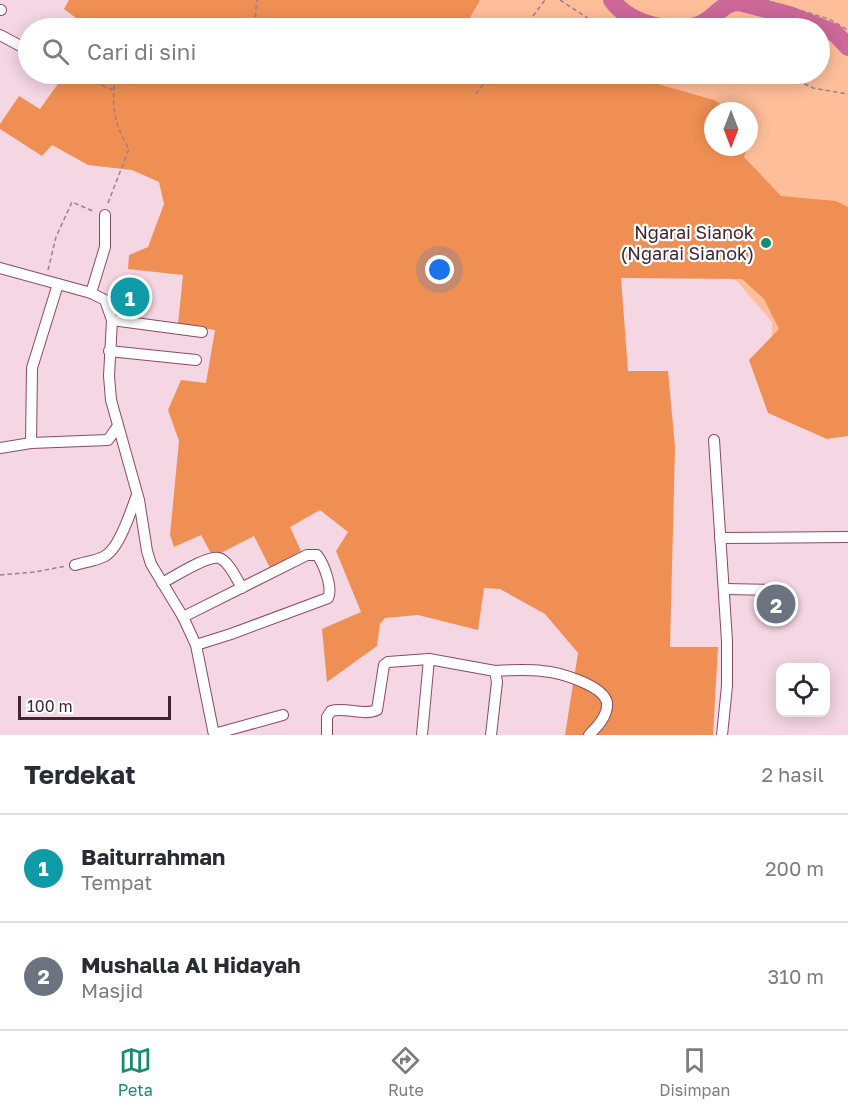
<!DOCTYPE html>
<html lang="id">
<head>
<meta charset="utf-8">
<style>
	body { margin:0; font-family:"Golos Text",sans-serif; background:#f7f7f7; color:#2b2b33 }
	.controls { position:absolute; right:18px; bottom:18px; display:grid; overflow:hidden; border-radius:12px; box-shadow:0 3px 15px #0003 }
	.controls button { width:54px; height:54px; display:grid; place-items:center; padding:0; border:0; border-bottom:2px solid #e1e1e2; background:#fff; color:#2b2b33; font:30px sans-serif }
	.compass { position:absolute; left:704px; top:102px; width:54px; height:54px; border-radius:50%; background:#fff; box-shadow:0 3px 15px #0003; rotate:180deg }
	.scale { position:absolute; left:18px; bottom:15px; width:153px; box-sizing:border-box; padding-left:6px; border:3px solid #412431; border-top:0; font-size:16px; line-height:21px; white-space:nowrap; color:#412431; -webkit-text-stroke:4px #fff; paint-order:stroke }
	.you { position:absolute; left:440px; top:270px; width:21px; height:21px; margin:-15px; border:4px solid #fff; border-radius:50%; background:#1a73e8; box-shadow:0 0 0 9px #1a73e833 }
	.badge { display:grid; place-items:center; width:39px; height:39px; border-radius:50%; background:#138c6f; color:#fff; font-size:20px; font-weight:700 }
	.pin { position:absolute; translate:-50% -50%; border:3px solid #fff; box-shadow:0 2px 6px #0006 }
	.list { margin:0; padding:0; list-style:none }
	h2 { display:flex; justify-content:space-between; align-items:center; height:78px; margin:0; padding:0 24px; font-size:26px }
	h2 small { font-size:20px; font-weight:400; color:#7c7c81 }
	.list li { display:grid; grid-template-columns:39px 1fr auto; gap:18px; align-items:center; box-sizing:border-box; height:108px; padding:0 24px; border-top:2px solid #e1e1e2 }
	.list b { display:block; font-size:22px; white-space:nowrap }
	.list p { margin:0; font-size:20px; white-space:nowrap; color:#7c7c81 }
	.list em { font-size:20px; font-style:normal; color:#7c7c81 }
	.icon { flex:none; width:33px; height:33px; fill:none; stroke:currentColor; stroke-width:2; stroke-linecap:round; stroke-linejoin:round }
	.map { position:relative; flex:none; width:848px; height:735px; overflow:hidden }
	.search { position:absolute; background:#fff; box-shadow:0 3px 15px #0003; left:18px; right:18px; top:18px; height:66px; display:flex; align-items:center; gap:15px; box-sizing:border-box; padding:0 21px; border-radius:33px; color:#7c7c81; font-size:22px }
	.sheet { height:294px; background:#fff }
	nav { display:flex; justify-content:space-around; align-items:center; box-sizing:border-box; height:84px; border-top:2px solid #e1e1e2; background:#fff; font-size:16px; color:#7c7c81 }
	nav a { display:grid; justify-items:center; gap:3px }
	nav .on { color:#138c6f }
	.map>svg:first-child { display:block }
	.green { fill:#febe9a; fill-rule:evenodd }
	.forest { fill:#f08f53 }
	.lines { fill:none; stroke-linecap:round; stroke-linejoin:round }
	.river { stroke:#cd6899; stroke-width:18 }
	.street-casing { stroke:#8a4969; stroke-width:12 }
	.path { stroke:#9d7f8c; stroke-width:1.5; stroke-dasharray:4.5 3; stroke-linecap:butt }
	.street { stroke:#fff; stroke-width:10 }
	.poi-dot { fill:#138c6f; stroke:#fff; stroke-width:2 }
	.labels { text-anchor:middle; stroke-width:4.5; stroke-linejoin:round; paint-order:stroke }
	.poi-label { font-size:18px; fill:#412431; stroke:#fff; text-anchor:end }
</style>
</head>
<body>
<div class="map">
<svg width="848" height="735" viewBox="0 0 848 735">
	<rect width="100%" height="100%" fill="#f5d6e3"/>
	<!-- green -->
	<path class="green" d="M 144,0 L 848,0 L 848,432 L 772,389 L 772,322 L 737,281 L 715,272 L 135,172 L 121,146 L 111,74 L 820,74 L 820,28 L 139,28 ZM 713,111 L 749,111 L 749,147 L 713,147 Z"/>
	<!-- forest -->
	<g class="forest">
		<polygon points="69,0 480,0 464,28 89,28 64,9"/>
		<polygon points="65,74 507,74 519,79 589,76 636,78 714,100 732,111 713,111 713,147 748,147 744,157 781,196 836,201 848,207 848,436 827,439 768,413 749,360 779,329 764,299 742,279 621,278 628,371 668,371 675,447 670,647 718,647 713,735 565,735 578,653 545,614 500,589 484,588 478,630 418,615 385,618 380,624 377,646 327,682 322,629 361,612 336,551 348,532 320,510 290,527 301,551 270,568 254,536 213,557 201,535 174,547 170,535 179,441 168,410 181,380 206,383 215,330 178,324 183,275 128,269 129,255 148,247 164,204 159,182 132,170 88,165 52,145 42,156 0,129 0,124 19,96 40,109"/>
	</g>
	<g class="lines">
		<!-- river -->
		<path class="river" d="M 612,0 C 629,25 676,36 703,23 C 717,16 723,2 739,2 L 789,15 L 835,33 L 848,47"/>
		<defs>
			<g id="street">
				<polyline points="0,10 1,10"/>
				<polyline points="0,35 28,50"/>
				<polyline points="71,74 72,74"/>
				<polyline points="0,268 91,293 105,300 112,320 109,376 111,400 139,500 147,551 151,564 183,617 196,645 214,735"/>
				<polyline points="91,293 105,247 105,215"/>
				<polyline points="112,320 202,332"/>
				<polyline points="109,351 196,360"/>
				<polyline points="714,440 727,641 727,686 722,735"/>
				<polyline points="31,443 32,368 58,284"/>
				<polyline points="0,448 31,443 108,440 118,426"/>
				<polyline points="720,538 848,537"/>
				<path d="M 75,565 C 84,562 95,561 103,557 C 119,551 131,510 137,495"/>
				<path d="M 162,583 C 174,577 207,555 219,558 C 229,561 237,580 242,588"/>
				<polyline points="725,589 770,590"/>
				<path d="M 183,617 L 307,555 L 317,555 C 324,564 333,588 328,598 L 231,634 L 196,645"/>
				<path d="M 495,671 C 510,670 527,669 542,671 C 558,672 604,685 607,703 C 608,716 597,727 589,735"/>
				<polyline points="214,734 283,715"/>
				<path d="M 327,735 L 327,717 L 331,711 C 346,707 364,716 377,710 L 384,665 L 388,662 L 429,659 L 495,671 L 497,682 L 491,735"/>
				<polyline points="422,735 429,659"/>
			</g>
		</defs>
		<!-- street casing -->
		<use href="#street" class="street-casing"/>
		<!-- path -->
		<g class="path">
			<polyline points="560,0 603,28"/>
			<polyline points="765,0 829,19 848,30"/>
			<polyline points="154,28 161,21 182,26 217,28"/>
			<polyline points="250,28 254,28 257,0"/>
			<polyline points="524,28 545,0"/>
			<polyline points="784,74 813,88 848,94"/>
			<polyline points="81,77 113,90"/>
			<polyline points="476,94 491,74"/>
			<path d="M 108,203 L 129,149 C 113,122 111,104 116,74"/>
			<polyline points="48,270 56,237 72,202 95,212"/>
			<polyline points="0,575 35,572 66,566"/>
		</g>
		<!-- street -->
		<use href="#street" class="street"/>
	</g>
	<!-- markers -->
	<circle class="poi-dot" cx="766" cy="243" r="6"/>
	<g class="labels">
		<!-- poi labels -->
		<g class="poi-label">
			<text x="754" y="239">Ngarai Sianok<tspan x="754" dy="21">(Ngarai Sianok)</tspan></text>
		</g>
	</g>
</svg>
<div class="controls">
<button><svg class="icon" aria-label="locate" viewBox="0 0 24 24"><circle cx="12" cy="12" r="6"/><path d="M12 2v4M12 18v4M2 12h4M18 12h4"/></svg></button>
</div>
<svg class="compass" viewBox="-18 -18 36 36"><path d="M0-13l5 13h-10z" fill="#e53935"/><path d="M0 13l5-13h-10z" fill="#7c7c81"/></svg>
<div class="scale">100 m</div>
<div class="you"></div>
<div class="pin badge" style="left:130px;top:297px;background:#0f9aa8">1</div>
<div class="pin badge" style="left:776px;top:604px;background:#6b7280">2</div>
<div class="search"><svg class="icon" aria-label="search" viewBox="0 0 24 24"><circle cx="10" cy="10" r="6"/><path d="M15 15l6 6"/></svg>Cari di sini</div>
</div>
<section class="sheet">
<h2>Terdekat<small>2 hasil</small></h2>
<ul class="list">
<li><span class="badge" style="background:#0f9aa8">1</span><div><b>Baiturrahman</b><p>Tempat</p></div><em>200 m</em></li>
<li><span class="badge" style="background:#6b7280">2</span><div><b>Mushalla Al Hidayah</b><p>Masjid</p></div><em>310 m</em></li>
</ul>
</section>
<nav>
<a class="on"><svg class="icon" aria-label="map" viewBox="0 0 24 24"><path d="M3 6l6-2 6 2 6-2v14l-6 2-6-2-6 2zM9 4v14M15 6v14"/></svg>Peta</a>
<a><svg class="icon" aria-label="directions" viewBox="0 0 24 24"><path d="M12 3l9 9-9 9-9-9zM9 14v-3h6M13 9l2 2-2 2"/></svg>Rute</a>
<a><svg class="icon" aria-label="saved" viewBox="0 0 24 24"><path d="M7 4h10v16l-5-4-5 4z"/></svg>Disimpan</a>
</nav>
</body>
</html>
